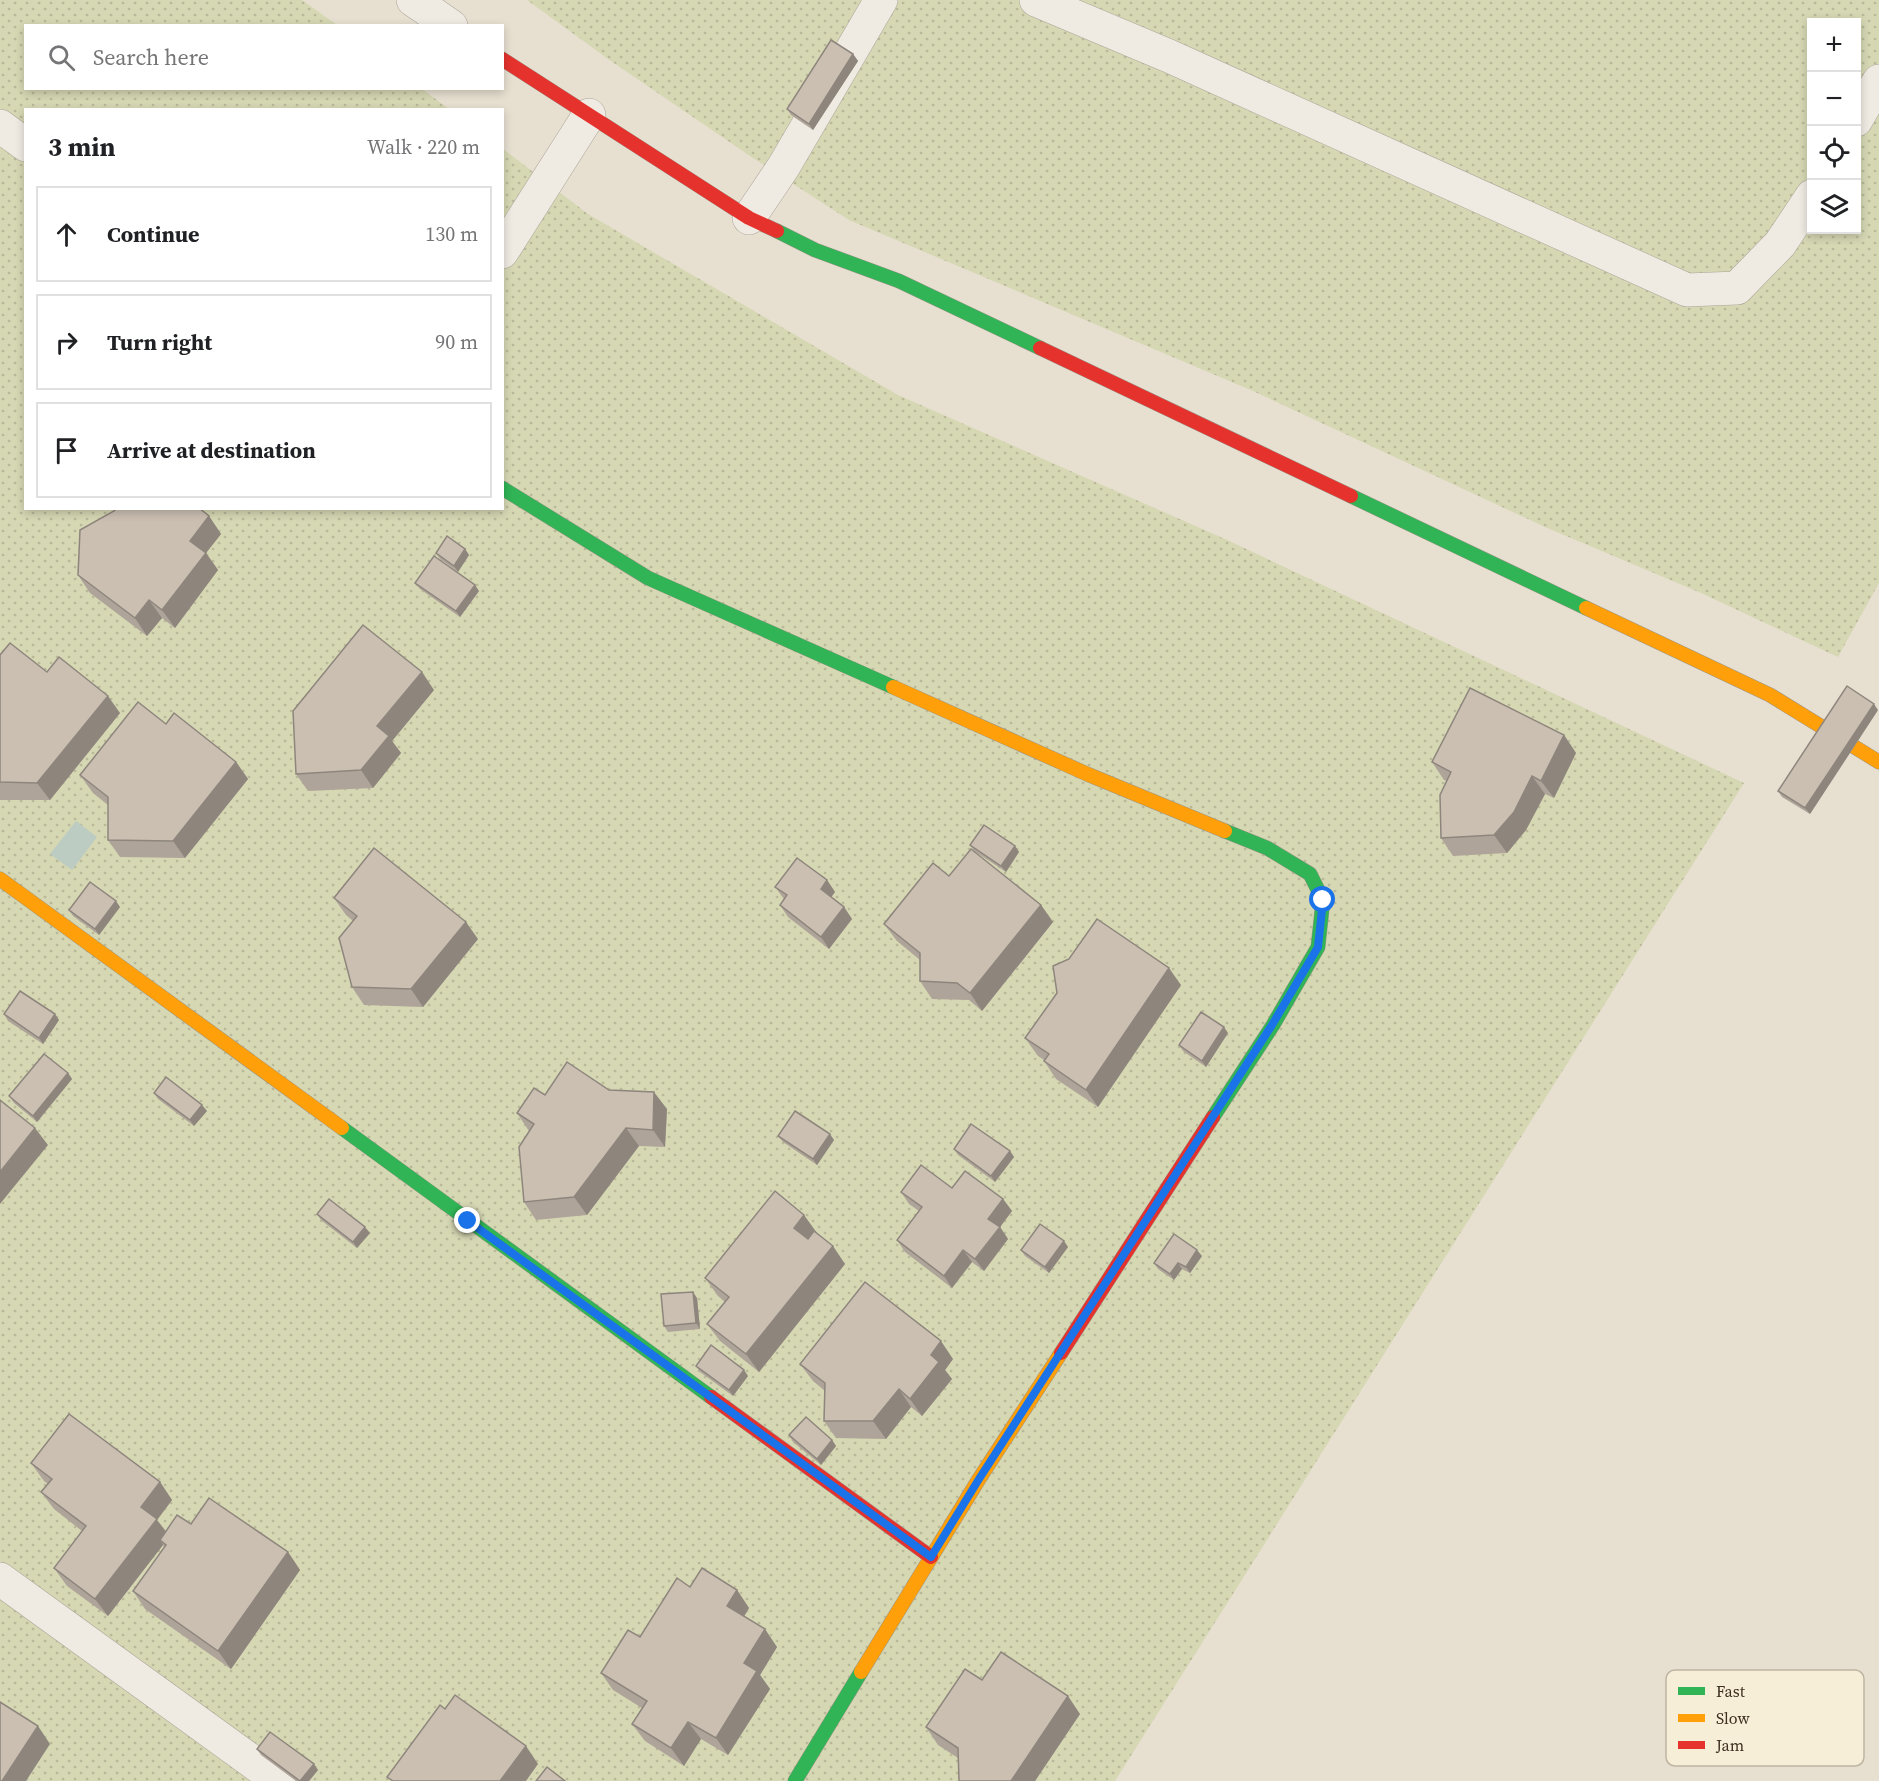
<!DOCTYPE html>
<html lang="en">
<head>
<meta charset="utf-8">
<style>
	body { margin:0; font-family:"Source Serif 4",serif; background:#f6f6f6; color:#202124 }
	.controls { position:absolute; right:18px; top:18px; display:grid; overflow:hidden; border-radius:0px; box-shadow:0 3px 9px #0003 }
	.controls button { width:54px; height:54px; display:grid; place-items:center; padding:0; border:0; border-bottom:2px solid #e0e0e0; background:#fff; color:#202124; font:30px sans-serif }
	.stop { position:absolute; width:18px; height:18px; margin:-14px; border:4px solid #1a73e8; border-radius:50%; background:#fff }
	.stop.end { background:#1a73e8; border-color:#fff; box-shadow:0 2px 6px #0008 }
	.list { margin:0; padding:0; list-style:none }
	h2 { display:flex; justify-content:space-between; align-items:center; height:78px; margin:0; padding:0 24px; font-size:26px }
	h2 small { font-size:20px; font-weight:400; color:#757577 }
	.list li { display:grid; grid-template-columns:39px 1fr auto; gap:18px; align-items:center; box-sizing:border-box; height:96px; margin:0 12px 12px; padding:0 12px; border:2px solid #e0e0e0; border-radius:0px }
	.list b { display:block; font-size:22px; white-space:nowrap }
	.list em { font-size:20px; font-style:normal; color:#757577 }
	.icon { flex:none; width:33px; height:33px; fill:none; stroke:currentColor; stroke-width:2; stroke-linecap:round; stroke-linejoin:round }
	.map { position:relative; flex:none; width:1879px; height:1781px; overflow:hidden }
	.search { position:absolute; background:#fff; box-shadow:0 3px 9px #0003; left:24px; top:24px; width:480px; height:66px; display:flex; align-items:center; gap:15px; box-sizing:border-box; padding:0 21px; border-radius:0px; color:#757577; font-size:22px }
	.panel { position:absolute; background:#fff; box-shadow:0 3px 9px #0003; left:24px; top:108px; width:480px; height:402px; border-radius:0px }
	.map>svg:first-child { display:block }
	.grass { fill:url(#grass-dots); fill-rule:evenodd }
	.water { fill:#bcccc2 }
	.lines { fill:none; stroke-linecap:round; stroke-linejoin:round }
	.street-casing { stroke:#ada599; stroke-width:34 }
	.fast-casing { stroke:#9c958a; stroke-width:15 }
	.slow-casing { stroke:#9c958a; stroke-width:15 }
	.jam-casing { stroke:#9c958a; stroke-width:15 }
	.street { stroke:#efebe3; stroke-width:33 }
	.fast { stroke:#30b455; stroke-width:14 }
	.slow { stroke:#ff9f0a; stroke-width:14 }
	.jam { stroke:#e5322d; stroke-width:14 }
	.wall { fill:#afa499 }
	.shaded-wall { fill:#8e867d }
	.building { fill:#cbbfb2; stroke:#8e867d; stroke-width:1.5 }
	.route { stroke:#1a73e8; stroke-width:8 }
	.key { fill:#f7eed8; stroke:#bfb4a1; stroke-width:1.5 }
	.key-label { font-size:16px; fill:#3d2e20 }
</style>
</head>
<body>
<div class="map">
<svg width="1879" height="1781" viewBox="0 0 1879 1781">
	<defs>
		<pattern id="grass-dots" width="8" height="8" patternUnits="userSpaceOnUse" patternTransform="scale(1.5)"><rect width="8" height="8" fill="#d6d7b3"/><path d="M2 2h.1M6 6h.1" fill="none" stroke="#b9b99a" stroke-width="1.8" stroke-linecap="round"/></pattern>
	</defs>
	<rect width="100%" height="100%" fill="#e7e0d1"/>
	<!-- grass -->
	<g class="grass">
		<polygon points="0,0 302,0 337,25 26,26 26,88 422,89 449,109 26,110 26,508 502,508 503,149 588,214 898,395 1225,539 1744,783 1115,1781 0,1781"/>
		<path d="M 527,0 L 1879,0 L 1879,583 L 1838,657 L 1701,593 L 1545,527 L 1253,391 L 849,220 L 750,156 L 608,59 ZM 1812,22 L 1856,22 L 1856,230 L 1812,230 Z"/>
	</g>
	<!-- water -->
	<polygon class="water" points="76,821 97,837 72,870 50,854"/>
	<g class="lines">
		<defs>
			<g id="street">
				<polyline points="413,0 451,26"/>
				<polyline points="1036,0 1169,56 1687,290 1737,288 1780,244 1812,196"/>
				<polyline points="1856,120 1879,81"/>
				<polyline points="0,126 26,145"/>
				<polyline points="749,218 784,166 881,0"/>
				<polyline points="502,252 589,115"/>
				<polyline points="0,1579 279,1781"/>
			</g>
			<g id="fast">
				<polyline points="777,231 815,250 899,281 1040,348"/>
				<polyline points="502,488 648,578 893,687"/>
				<polyline points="1351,496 1586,608"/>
				<polyline points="1213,1117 1273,1025 1318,947 1323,900 1310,874 1267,848 1225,831"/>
				<polyline points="342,1128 711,1397"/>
				<polyline points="795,1781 861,1672"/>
			</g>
			<g id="slow">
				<polyline points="1586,608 1770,695 1879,762"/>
				<polyline points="893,687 1087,774 1225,831"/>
				<polyline points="0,879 342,1128"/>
				<polyline points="861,1672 979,1479 1061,1353"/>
			</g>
			<g id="jam">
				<polyline points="502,59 749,218 777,231"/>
				<polyline points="1040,348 1351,496"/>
				<polyline points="1061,1353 1213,1117"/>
				<polyline points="711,1397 931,1557"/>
			</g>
		</defs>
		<!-- street casing -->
		<use href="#street" class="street-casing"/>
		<!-- fast casing -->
		<use href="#fast" class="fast-casing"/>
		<!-- slow casing -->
		<use href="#slow" class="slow-casing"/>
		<!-- jam casing -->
		<use href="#jam" class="jam-casing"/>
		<!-- street -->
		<use href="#street" class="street"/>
		<!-- fast -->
		<use href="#fast" class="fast"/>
		<!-- slow -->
		<use href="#slow" class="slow"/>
		<!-- jam -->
		<use href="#jam" class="jam"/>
	</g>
	<!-- wall -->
	<g class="wall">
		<polygon points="853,54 858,61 813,130 791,115 787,109"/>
		<polygon points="209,516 221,534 206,553 218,570 175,628 162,618 147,636 90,593 78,575"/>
		<polygon points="465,549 469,555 458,572 440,559 436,553"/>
		<polygon points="415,583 479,591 460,617 420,589"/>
		<polygon points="0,655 47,672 120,713 50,800 0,800"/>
		<polygon points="434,690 392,741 401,753 373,788 308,791 296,774"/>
		<polygon points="1878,710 1810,814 1782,797 1778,791"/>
		<polygon points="166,724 236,762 248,779 185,858 120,857 108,840 108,805 93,793 80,775"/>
		<polygon points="1564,735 1576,753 1554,798 1545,794 1526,830 1507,853 1453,856 1441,838 1447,781 1444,780 1432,762"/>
		<polygon points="970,845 1015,846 1019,852 1006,872 974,851"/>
		<polygon points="827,880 835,892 831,897 844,907 852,919 829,949 788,917 780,905 784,899 775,887"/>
		<polygon points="334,898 478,939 423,1007 364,1005 352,987 353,921 346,915"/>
		<polygon points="1041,905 1053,922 982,1011 969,1000 932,999 920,981 920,960 897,941 884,924"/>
		<polygon points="120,907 99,935 73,916 69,910"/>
		<polygon points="1181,985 1098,1107 1056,1079 1044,1061 1044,1060 1038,1056 1025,1038"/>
		<polygon points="4,1014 59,1020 43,1044 8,1021"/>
		<polygon points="1228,1033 1206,1067 1183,1051 1179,1045"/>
		<polygon points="68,1073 72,1079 37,1122 14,1103 9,1096"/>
		<polygon points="609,1090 667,1109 665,1147 639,1146 587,1215 536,1220 524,1202 529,1131 517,1113 545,1095"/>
		<polygon points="154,1093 207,1111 194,1126 158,1099"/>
		<polygon points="778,1136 834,1140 817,1165 783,1142"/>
		<polygon points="954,1149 1010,1151 1014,1157 995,1182 958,1155"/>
		<polygon points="952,1188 1003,1199 1012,1211 1000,1227 1008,1239 984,1271 972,1262 952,1288 905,1252 897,1240 919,1211 909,1204 901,1192"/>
		<polygon points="317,1214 370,1233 357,1248 321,1220"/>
		<polygon points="816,1233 845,1264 759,1372 720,1341 707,1324 725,1302 718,1296 705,1278"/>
		<polygon points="1068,1247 1049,1273 1025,1256 1021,1250"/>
		<polygon points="1202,1256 1190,1273 1182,1269 1174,1280 1158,1269 1154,1263"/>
		<polygon points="697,1298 700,1329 668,1332 664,1326"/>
		<polygon points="953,1359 945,1370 952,1379 922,1416 911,1407 886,1439 836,1438 824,1421 825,1391 813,1381 800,1364"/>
		<polygon points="696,1366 748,1376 733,1396 700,1372"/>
		<polygon points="789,1435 832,1440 836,1446 821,1465 793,1442"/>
		<polygon points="31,1463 160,1482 172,1500 157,1520 166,1531 191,1524 288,1552 300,1570 231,1669 145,1609 133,1591 164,1547 163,1545 108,1616 67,1586 54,1568 82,1531 54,1509 41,1492 48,1484 44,1481"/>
		<polygon points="690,1587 737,1590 749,1608 744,1617 777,1647 760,1675 770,1689 728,1755 701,1739 684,1766 645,1741 632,1724 642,1708 613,1690 601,1673 640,1637"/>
		<polygon points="982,1680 1080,1714 1035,1781 959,1781 958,1758 938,1745 926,1727"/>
		<polygon points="257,1749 318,1770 309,1781 296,1781 261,1755"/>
	</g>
	<!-- shaded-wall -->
	<g class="shaded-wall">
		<polygon points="853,54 858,61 813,130 809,124"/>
		<polygon points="209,516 221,534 206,553 218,570 175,628 162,610 190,541"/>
		<polygon points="465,549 469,555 458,572 454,566"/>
		<polygon points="475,585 479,591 460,617 456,611"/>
		<polygon points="149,600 162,618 147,636 135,618"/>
		<polygon points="422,672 434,690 392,741 401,753 373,788 361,770 377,726"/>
		<polygon points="108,696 120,713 50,800 37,783"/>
		<polygon points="1874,704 1878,710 1810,814 1805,808"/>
		<polygon points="1564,735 1576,753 1554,798 1541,781"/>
		<polygon points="236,762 248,779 185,858 173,841"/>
		<polygon points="1532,776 1545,794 1526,830 1507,853 1494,835"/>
		<polygon points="1015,846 1019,852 1006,872 1001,866"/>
		<polygon points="827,880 835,892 829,900 821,889"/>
		<polygon points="116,901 120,907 99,935 95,929"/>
		<polygon points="1041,905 1053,922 982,1011 970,993"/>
		<polygon points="844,907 852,919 829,949 821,937"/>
		<polygon points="466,922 478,939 423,1007 411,989"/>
		<polygon points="1169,968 1181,985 1098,1107 1086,1090"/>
		<polygon points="55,1014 59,1020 43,1044 39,1038"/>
		<polygon points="1224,1027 1228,1033 1206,1067 1202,1061"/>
		<polygon points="68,1073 72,1079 37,1122 33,1116"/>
		<polygon points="654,1092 667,1109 665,1147 653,1130"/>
		<polygon points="202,1105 207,1111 194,1126 190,1120"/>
		<polygon points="35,1128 48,1145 0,1204 0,1172"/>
		<polygon points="626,1128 639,1146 587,1215 574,1197"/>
		<polygon points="830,1134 834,1140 817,1165 813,1159"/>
		<polygon points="1010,1151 1014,1157 995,1182 991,1176"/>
		<polygon points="1003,1199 1012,1211 997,1231 988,1219"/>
		<polygon points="804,1215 817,1233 806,1246 794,1228"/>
		<polygon points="365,1227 370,1233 357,1248 353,1242"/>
		<polygon points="1000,1227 1008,1239 984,1271 975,1259"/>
		<polygon points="1064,1241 1068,1247 1049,1273 1045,1267"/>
		<polygon points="833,1246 845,1264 759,1372 746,1354"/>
		<polygon points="963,1250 972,1262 952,1288 944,1276"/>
		<polygon points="1197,1250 1202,1256 1190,1273 1186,1267"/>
		<polygon points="1178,1263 1182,1269 1174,1280 1170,1274"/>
		<polygon points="693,1292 697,1298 700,1329 696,1323"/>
		<polygon points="941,1341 953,1359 945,1370 952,1379 922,1416 910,1399 931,1355"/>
		<polygon points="744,1370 748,1376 733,1396 729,1390"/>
		<polygon points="899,1389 911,1407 886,1439 873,1421"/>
		<polygon points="832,1440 836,1446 821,1465 817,1459"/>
		<polygon points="160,1482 172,1500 157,1520 169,1536 160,1540 163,1545 108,1616 95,1599 141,1507"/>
		<polygon points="288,1552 300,1570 231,1669 218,1651"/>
		<polygon points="737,1590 749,1608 739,1624 727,1606"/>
		<polygon points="765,1629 777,1647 760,1675 770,1689 728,1755 716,1738 744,1663"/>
		<polygon points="1068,1696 1080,1714 1035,1781 1011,1781"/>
		<polygon points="688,1722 701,1739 684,1766 671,1748"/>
		<polygon points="38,1726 50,1744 26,1781 2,1781"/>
		<polygon points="526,1746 538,1764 526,1781 500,1781"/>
		<polygon points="314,1764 318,1770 309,1781 300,1781"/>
	</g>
	<!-- building -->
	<g class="building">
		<polygon points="831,40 853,54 809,124 787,109"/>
		<polygon points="117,508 199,508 209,516 190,541 206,553 162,610 149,600 135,618 78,575 80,530 114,511"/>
		<polygon points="447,536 465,549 454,566 436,553"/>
		<polygon points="434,556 475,585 456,611 415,583"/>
		<polygon points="363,625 422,672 377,726 389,736 361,770 296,774 293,711"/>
		<polygon points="10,643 47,672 59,657 108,696 37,783 0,782 0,655"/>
		<polygon points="1847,686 1874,704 1805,808 1778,791"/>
		<polygon points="1470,688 1564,735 1541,781 1532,776 1514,812 1494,835 1441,838 1440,795 1451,772 1432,762"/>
		<polygon points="138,702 166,724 174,713 236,762 173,841 108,840 108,797 80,775"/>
		<polygon points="984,825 1015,846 1001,866 970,845"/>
		<polygon points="374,848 466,922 411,989 352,987 339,938 357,916 334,898"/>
		<polygon points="971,849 1041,905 970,993 957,983 920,981 920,953 884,924 933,863 949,876"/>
		<polygon points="797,858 827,880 821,889 844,907 821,937 780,905 787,895 775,887"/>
		<polygon points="90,882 116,901 95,929 69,910"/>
		<polygon points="1097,919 1169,968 1086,1090 1044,1061 1049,1054 1025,1038 1057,993 1053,966 1069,959"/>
		<polygon points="20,991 55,1014 39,1038 4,1014"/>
		<polygon points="1201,1012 1224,1027 1202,1061 1179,1045"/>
		<polygon points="44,1054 68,1073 33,1116 9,1096"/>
		<polygon points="567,1062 609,1090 654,1092 653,1130 626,1128 574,1197 524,1202 519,1147 534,1124 517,1113 534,1088 545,1095"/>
		<polygon points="166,1077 202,1105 190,1120 154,1093"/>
		<polygon points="0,1100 35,1128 0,1172"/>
		<polygon points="795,1111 830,1134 813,1159 778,1136"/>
		<polygon points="971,1124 1010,1151 991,1176 954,1149"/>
		<polygon points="921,1165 952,1188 965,1171 1003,1199 988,1219 1000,1227 975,1259 963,1250 944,1276 897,1240 922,1207 901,1192"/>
		<polygon points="775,1191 804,1215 794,1228 808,1239 814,1231 833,1246 746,1354 707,1324 729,1297 705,1278"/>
		<polygon points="329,1199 365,1227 353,1242 317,1214"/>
		<polygon points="1040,1224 1064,1241 1045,1267 1021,1250"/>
		<polygon points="1174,1234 1197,1250 1186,1267 1178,1263 1170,1274 1154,1263"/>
		<polygon points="865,1282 941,1341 931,1355 939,1362 910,1399 899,1389 873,1421 824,1421 825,1383 800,1364"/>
		<polygon points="693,1292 696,1323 664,1326 661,1294"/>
		<polygon points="711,1345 744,1370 729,1390 696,1366"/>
		<polygon points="69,1414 160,1482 141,1507 157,1519 95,1599 54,1568 86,1526 41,1492 52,1479 31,1463"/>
		<polygon points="806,1417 832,1440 817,1459 789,1435"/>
		<polygon points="209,1498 288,1552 218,1651 133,1591 166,1545 160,1540 177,1515 191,1524"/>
		<polygon points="702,1568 737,1590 727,1606 765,1629 744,1663 757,1671 716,1738 688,1722 671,1748 632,1724 647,1701 601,1673 628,1630 640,1637 677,1578 690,1587"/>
		<polygon points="1001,1652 1068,1696 1011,1781 959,1781 958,1748 926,1727 965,1669 982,1680"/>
		<polygon points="455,1695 526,1746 500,1781 393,1781 387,1777 440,1705 445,1709"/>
		<polygon points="0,1702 38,1726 2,1781 0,1781"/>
		<polygon points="270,1732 314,1764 300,1781 257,1749"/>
		<polygon points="547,1767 565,1781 536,1781"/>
	</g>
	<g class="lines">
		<!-- route -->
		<polyline class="route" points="468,1221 931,1557 979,1479 1272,1025 1318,947 1323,900"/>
	</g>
	<!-- legend -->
	<rect x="1666" y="1670" width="198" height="96" rx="9" class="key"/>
	<rect x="1678" y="1687" width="27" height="8" fill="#30b455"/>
	<rect x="1678" y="1714" width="27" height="8" fill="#ff9f0a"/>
	<rect x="1678" y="1741" width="27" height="8" fill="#e5322d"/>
	<g class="key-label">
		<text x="1716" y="1697">Fast</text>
		<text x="1716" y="1724">Slow</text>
		<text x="1716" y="1751">Jam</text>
	</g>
</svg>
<div class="controls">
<button>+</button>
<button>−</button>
<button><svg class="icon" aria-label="locate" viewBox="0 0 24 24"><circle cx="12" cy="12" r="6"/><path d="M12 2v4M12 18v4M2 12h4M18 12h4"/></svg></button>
<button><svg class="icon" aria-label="layers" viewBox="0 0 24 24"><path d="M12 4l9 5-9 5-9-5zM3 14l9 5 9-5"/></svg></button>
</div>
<div class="stop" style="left:1323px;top:900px"></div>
<div class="stop end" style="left:468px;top:1221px"></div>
<div class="search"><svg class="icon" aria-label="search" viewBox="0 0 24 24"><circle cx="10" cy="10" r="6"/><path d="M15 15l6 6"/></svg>Search here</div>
<section class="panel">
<h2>3 min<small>Walk · 220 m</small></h2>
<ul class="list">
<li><svg class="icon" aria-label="ahead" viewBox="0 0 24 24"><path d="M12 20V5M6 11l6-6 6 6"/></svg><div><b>Continue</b></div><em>130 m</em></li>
<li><svg class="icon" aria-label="right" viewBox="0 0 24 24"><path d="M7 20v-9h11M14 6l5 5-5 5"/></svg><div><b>Turn right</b></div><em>90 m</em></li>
<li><svg class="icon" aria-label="arrive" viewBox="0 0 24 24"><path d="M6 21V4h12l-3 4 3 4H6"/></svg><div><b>Arrive at destination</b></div></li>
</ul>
</section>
</div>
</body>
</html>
